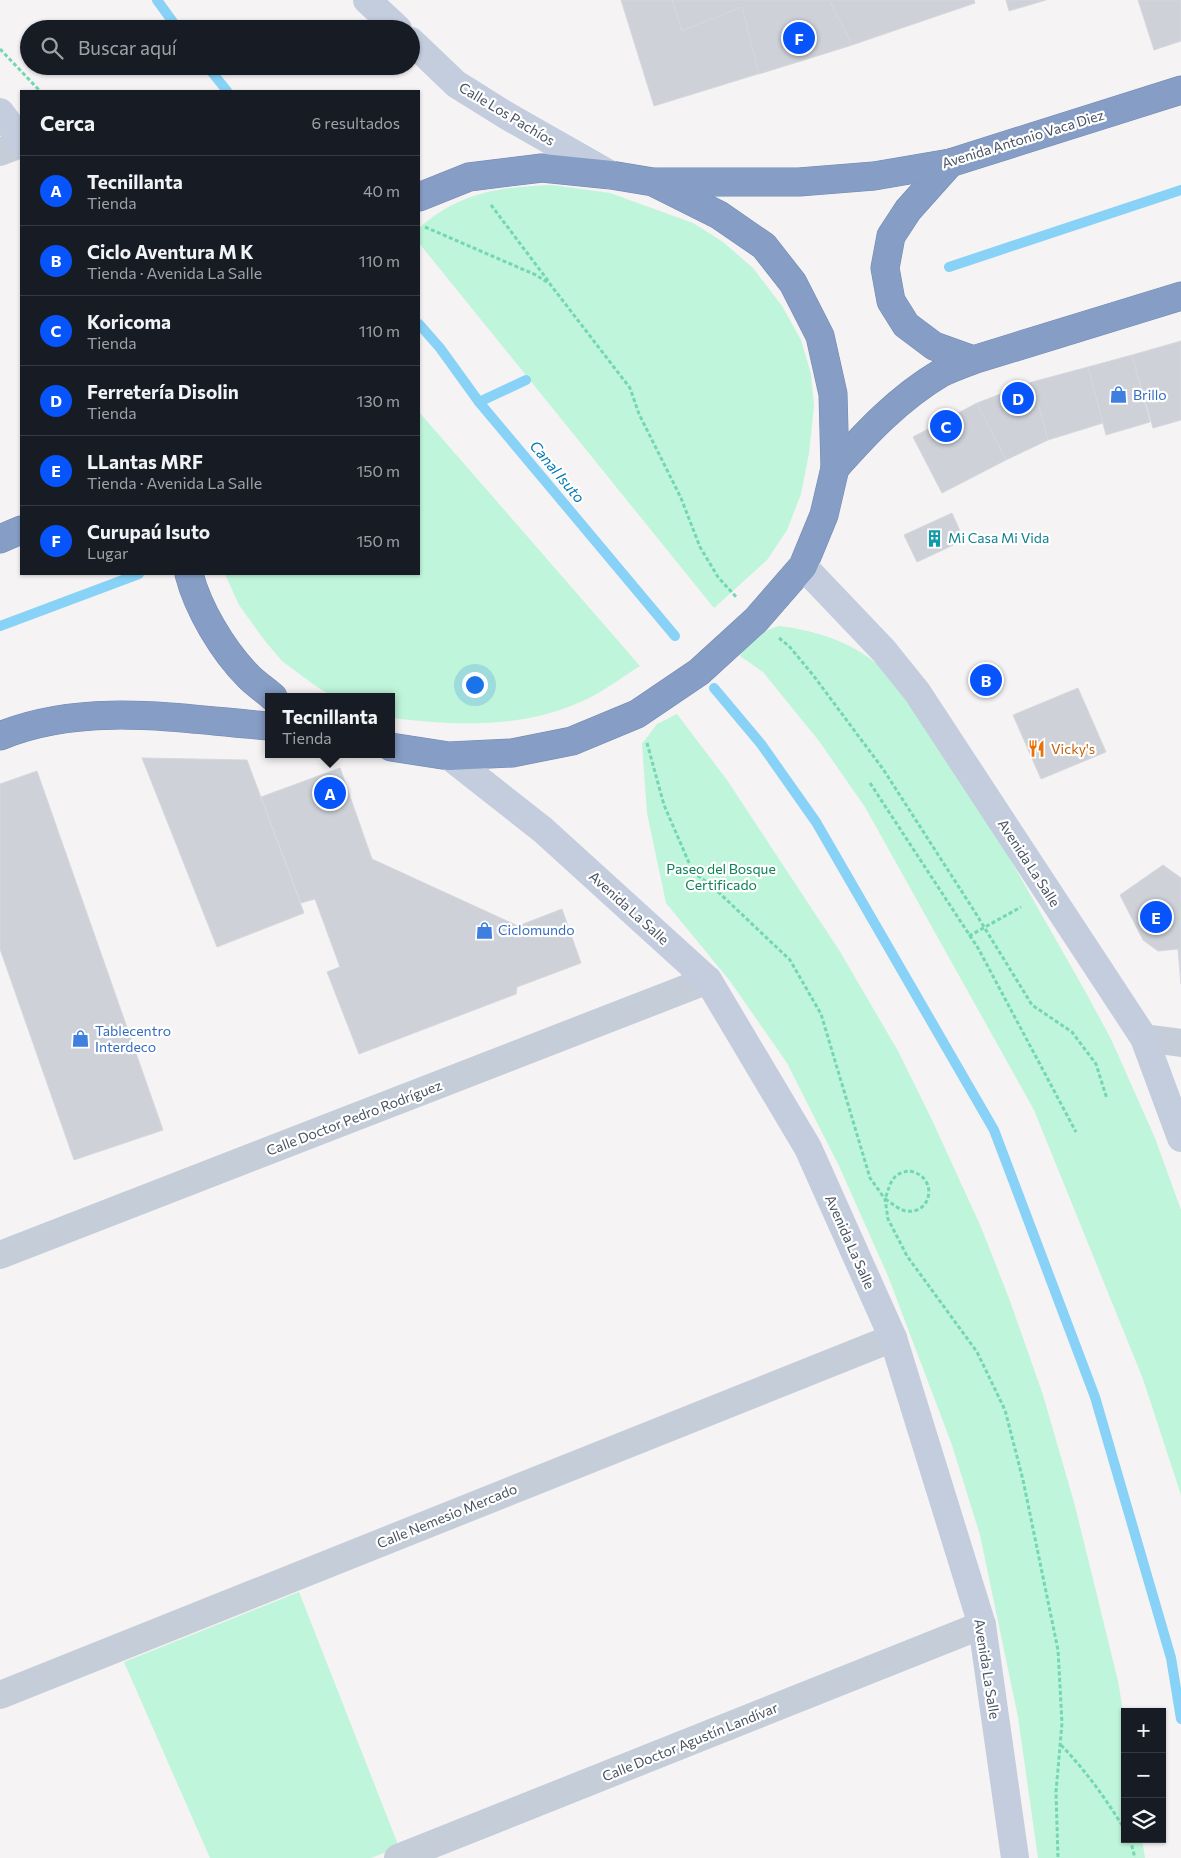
<!DOCTYPE html>
<html lang="es">
<head>
<meta charset="utf-8">
<style>
	body { margin:0; font-family:Commissioner,sans-serif; background:#242831; color:#f1f3f6 }
	.controls { position:absolute; right:15px; bottom:15px; display:grid; overflow:hidden; border-radius:0px; box-shadow:0 1px 4px #0004 }
	.controls button { width:45px; height:45px; display:grid; place-items:center; padding:0; border:0; border-bottom:1px solid #363941; background:#171b24; color:#f1f3f6; font:25px sans-serif }
	.you { position:absolute; left:474px; top:684px; width:18px; height:18px; margin:-12px; border:4px solid #fff; border-radius:50%; background:#1a73e8; box-shadow:0 0 0 8px #1a73e833 }
	.badge { display:grid; place-items:center; width:32px; height:32px; border-radius:50%; background:#0754fa; color:#fff; font-size:16px; font-weight:700 }
	.pin { position:absolute; translate:-50% -50%; border:2px solid #fff; box-shadow:0 1px 5px #0006 }
	.popup { position:absolute; left:265px; top:693px; width:130px; height:65px; box-sizing:border-box; display:grid; place-content:center; border-radius:0px; background:#171b24; filter:drop-shadow(0 1px 4px #0005); font-size:16px; white-space:nowrap; color:#9ea1a6 }
	.popup b { font-size:19px; color:#f1f3f6 }
	.popup::after { content:''; position:absolute; left:50%; top:100%; margin-left:-10px; border:10px solid transparent; border-top-color:#171b24 }
	.list { margin:0; padding:0; list-style:none }
	h2 { display:flex; justify-content:space-between; align-items:center; height:65px; margin:0; padding:0 20px; font-size:21px }
	h2 small { font-size:16px; font-weight:400; color:#9ea1a6 }
	.list li { display:grid; grid-template-columns:32px 1fr auto; gap:15px; align-items:center; box-sizing:border-box; height:70px; padding:0 20px; border-top:1px solid #363941 }
	.list b { display:block; font-size:19px; white-space:nowrap }
	.list p { margin:0; font-size:16px; white-space:nowrap; color:#9ea1a6 }
	.list em { font-size:16px; font-style:normal; color:#9ea1a6 }
	.icon { flex:none; width:28px; height:28px; fill:none; stroke:currentColor; stroke-width:2; stroke-linecap:round; stroke-linejoin:round }
	.map { position:relative; flex:none; width:1181px; height:1858px; overflow:hidden }
	.search { position:absolute; background:#171b24; box-shadow:0 1px 4px #0004; left:20px; top:20px; width:400px; height:55px; display:flex; align-items:center; gap:12px; box-sizing:border-box; padding:0 18px; border-radius:28px; color:#9ea1a6; font-size:19px }
	.panel { position:absolute; background:#171b24; box-shadow:0 1px 4px #0004; left:20px; top:90px; width:400px; height:485px; border-radius:0px }
	.map>svg:first-child { display:block }
	.green { fill:#bff5da }
	.lines { fill:none; stroke-linecap:round; stroke-linejoin:round }
	.stream { stroke:#87d2f6; stroke-width:10 }
	.building { fill:#ced1d8; stroke:#d6d8de }
	.highway-casing { stroke:#7188b2; stroke-width:29 }
	.path { stroke:#72d7b2; stroke-width:3; stroke-dasharray:4 2.5; stroke-linecap:butt }
	.street { stroke:#c5cdd8; stroke-width:28 }
	.secondary { stroke:#c4cddd; stroke-width:28 }
	.highway { stroke:#869dc6; stroke-width:28 }
	.labels { text-anchor:middle; stroke-width:4.5; stroke-linejoin:round; paint-order:stroke }
	.street-label { font-size:14px; fill:#485363; stroke:#fff }
	.shop-label { font-size:14px; fill:#366cbe; stroke:#fff; text-anchor:start }
	.culture-label { font-size:14px; fill:#0d838f; stroke:#fff; text-anchor:start }
	.food-label { font-size:14px; fill:#c56008; stroke:#fff; text-anchor:start }
	.park-label { font-size:14px; fill:#0d8256; stroke:#fff }
	.water-label { font-size:15px; font-style:italic; fill:#017ab5; stroke:#fff }
</style>
</head>
<body>
<div class="map">
<svg width="1181" height="1858" viewBox="0 0 1181 1858">
	<rect width="100%" height="100%" fill="#f5f3f3"/>
	<!-- green -->
	<g class="green">
		<path d="M 552,185 L 610,193 L 693,223 L 723,242 L 753,268 L 782,306 L 801,340 L 811,374 L 814,406 L 809,453 L 801,494 L 787,530 L 767,560 L 714,608 L 419,243 L 419,228 C 460,192 500,187 552,185 Z"/>
		<path d="M 419,412 L 640,666 C 624,676 608,688 591,697 C 528,729 459,726 391,718 L 391,697 L 333,697 L 313,684 L 282,661 L 265,641 L 239,605 L 225,574 L 419,574 Z"/>
		<path d="M 779,626 C 821,631 865,646 893,680 L 997,836 L 1085,991 L 1111,1039 L 1155,1138 L 1181,1210 L 1181,1495 L 1143,1379 L 1034,1110 L 865,807 L 819,741 L 763,672 L 740,656 C 751,639 759,632 779,626 Z"/>
		<polygon points="677,714 727,780 839,950 898,1051 932,1120 981,1227 1010,1301 1043,1395 1075,1506 1118,1681 1125,1723 1125,1839 1142,1839 1145,1858 1038,1858 1018,1717 980,1535 952,1445 888,1276 840,1168 787,1063 730,981 666,903 647,813 642,744 657,724"/>
		<polygon points="299,1592 399,1847 371,1858 210,1858 124,1662"/>
	</g>
	<g class="lines">
		<!-- stream -->
		<g class="stream">
			<polyline points="157,0 178,29"/>
			<polyline points="207,66 227,91"/>
			<polyline points="949,267 1181,190"/>
			<polyline points="419,324 440,348 479,402 675,636"/>
			<polyline points="479,402 526,380"/>
			<polyline points="0,626 139,574"/>
			<polyline points="714,688 761,744 816,822 994,1130 1095,1397 1171,1658 1181,1719"/>
		</g>
	</g>
	<!-- building -->
	<g class="building">
		<polygon points="621,0 974,0 975,3 852,45 654,106"/>
		<polygon points="672,0 829,0 852,45 759,74 742,7 682,31"/>
		<polygon points="1006,0 1046,0 1009,11"/>
		<polygon points="1138,0 1181,0 1181,41 1154,50"/>
		<polygon points="1181,341 1181,420 1153,428 1132,355"/>
		<polygon points="1132,355 1150,422 1106,435 1088,367"/>
		<polygon points="1088,367 1103,423 1048,440 1032,382"/>
		<polygon points="1032,382 1048,440 1006,460 977,403"/>
		<polygon points="977,403 1006,460 942,493 913,437"/>
		<polygon points="952,513 964,540 917,562 904,535"/>
		<polygon points="1078,688 1106,752 1041,779 1013,715"/>
		<polygon points="142,758 247,760 304,913 217,947"/>
		<polygon points="340,768 372,859 518,926 562,909 581,963 517,987 516,994 359,1054 327,972 340,967 315,899 301,903 261,797"/>
		<polygon points="37,771 163,1130 74,1160 0,949 0,784"/>
		<polygon points="1163,865 1181,878 1181,984 1178,949 1158,951 1143,940 1120,895"/>
	</g>
	<g class="lines">
		<defs>
			<g id="highway">
				<polyline points="950,163 908,210 891,236 885,268 891,301 906,325 934,346 973,360"/>
				<polyline points="657,182 799,182 874,176 950,163 1181,90"/>
				<path d="M 835,468 C 867,432 899,398 941,373 C 951,368 962,364 973,360 L 1181,296"/>
				<polyline points="0,539 21,530"/>
				<path d="M 189,574 C 198,609 223,651 249,677 C 256,684 265,690 273,697"/>
				<path d="M 0,736 C 84,701 182,719 269,726"/>
				<polyline points="391,747 449,756 512,753 572,741 637,714 699,672 756,620 803,566 824,515 835,468 833,394 820,336 793,283 764,246 719,215 653,182 611,175 542,168 469,177 419,197"/>
			</g>
		</defs>
		<!-- highway casing -->
		<use href="#highway" class="highway-casing"/>
		<!-- path -->
		<g class="path">
			<polyline points="0,49 40,91"/>
			<polyline points="491,205 549,282"/>
			<polyline points="425,227 536,275 550,284 630,388 639,414 681,498 700,547 718,577 737,598"/>
			<polyline points="779,638 789,646 813,675 883,769 973,909 1032,1005 1072,1032 1096,1064 1107,1099"/>
			<polyline points="647,743 664,805 693,872 712,886 790,960 821,1014 870,1178 885,1199 888,1219 907,1256 977,1352 1005,1410 1023,1480 1058,1650 1062,1723 1056,1792 1058,1858"/>
			<polyline points="870,783 978,948 1076,1132"/>
			<polyline points="969,936 1021,907"/>
			<path d="M 910,1171 C 939,1177 932,1215 906,1211 C 899,1210 892,1203 885,1199 C 891,1183 891,1173 910,1171 Z"/>
			<path d="M 1061,1745 C 1086,1771 1106,1799 1125,1830"/>
			<polyline points="1130,1839 1135,1858"/>
		</g>
		<!-- street -->
		<g class="street">
			<polyline points="0,152 21,144"/>
			<polyline points="1144,1038 1181,1043"/>
			<polyline points="0,1255 708,980"/>
			<polyline points="0,1695 893,1338"/>
			<polyline points="398,1858 982,1625"/>
		</g>
		<!-- secondary -->
		<g class="secondary">
			<polyline points="367,0 398,29"/>
			<polyline points="411,41 456,84 509,117 611,175"/>
			<polyline points="0,112 21,140"/>
			<polyline points="803,566 884,651 917,692 1144,1038 1181,1138"/>
			<polyline points="449,756 543,830 708,980 808,1148 893,1338 982,1625 1015,1858"/>
		</g>
		<!-- highway -->
		<use href="#highway" class="highway"/>
	</g>
	<!-- icons -->
	<defs>
		<symbol id="shop-bare" viewBox="-9 -9 18 18"><path d="M-5-2.5h2.3a2.7 3.5 0 0 1 5.4 0H5L5.5 6h-11ZM-1.5-2.5h3a1.5 2.3 0 0 0-3 0Z" fill="#3f7fe0" stroke="#fff" stroke-width="2.5" paint-order="stroke"/></symbol>
		<symbol id="building-bare" viewBox="-9 -9 18 18"><path d="M-4-6H4V6H1V3H-1V6H-4ZM-2.5-4.3h1.7v1.8h-1.7ZM.8-4.3h1.7v1.8H.8ZM-2.5-1h1.7V.8h-1.7ZM.8-1h1.7V.8H.8Z" fill="#0f9aa8" stroke="#fff" stroke-width="2.5" paint-order="stroke"/></symbol>
		<symbol id="restaurant-bare" viewBox="-9 -9 18 18"><path d="M-5-6h1v4h1v-4h1v4h1v-4h1v5L-1.5 .5V6h-2V.5L-5-1ZM5-6V6H3V1.5H1.5Q1.5-4 5-6Z" fill="#e8710a" stroke="#fff" stroke-width="2.5" paint-order="stroke"/></symbol>
	</defs>
	<g fill-rule="evenodd">
		<use href="#shop-bare" x="1106" y="382" width="25" height="25"/>
		<use href="#building-bare" x="922" y="526" width="25" height="25"/>
		<use href="#restaurant-bare" x="1024" y="736" width="25" height="25"/>
		<use href="#shop-bare" x="472" y="918" width="25" height="25"/>
		<use href="#shop-bare" x="68" y="1026" width="25" height="25"/>
	</g>
	<g class="labels">
		<!-- street labels -->
		<g class="street-label">
			<text transform="translate(507 114) rotate(31)" y="5">Calle Los Pachíos</text>
			<text transform="translate(1023 139) rotate(-17)" y="5">Avenida Antonio Vaca Diez</text>
			<text transform="translate(1029 863) rotate(57)" y="5">Avenida La Salle</text>
			<text transform="translate(629 908) rotate(42)" y="5">Avenida La Salle</text>
			<text transform="translate(354 1118) rotate(-21)" y="5">Calle Doctor Pedro Rodríguez</text>
			<text transform="translate(850 1242) rotate(66)" y="5">Avenida La Salle</text>
			<text transform="translate(447 1516) rotate(-22)" y="5">Calle Nemesio Mercado</text>
			<text transform="translate(987 1669) rotate(81)" y="5">Avenida La Salle</text>
			<text transform="translate(690 1742) rotate(-22)" y="5">Calle Doctor Agustín Landívar</text>
		</g>
		<!-- shop labels -->
		<g class="shop-label">
			<text x="1133" y="400">Brillo</text>
			<text x="498" y="935">Ciclomundo</text>
			<text x="95" y="1036">Tablecentro<tspan x="95" dy="16">Interdeco</tspan></text>
		</g>
		<!-- culture labels -->
		<g class="culture-label">
			<text x="948" y="543">Mi Casa Mi Vida</text>
		</g>
		<!-- food labels -->
		<g class="food-label">
			<text x="1051" y="754">Vicky's</text>
		</g>
		<!-- park labels -->
		<g class="park-label">
			<text x="721" y="874">Paseo del Bosque<tspan x="721" dy="16">Certificado</tspan></text>
		</g>
		<!-- water labels -->
		<g class="water-label">
			<text transform="translate(557 472) rotate(50)" y="5">Canal Isuto</text>
		</g>
	</g>
</svg>
<div class="controls">
<button>+</button>
<button>−</button>
<button><svg class="icon" aria-label="layers" viewBox="0 0 24 24"><path d="M12 4l9 5-9 5-9-5zM3 14l9 5 9-5"/></svg></button>
</div>
<div class="you"></div>
<div class="pin badge" style="left:330px;top:793px">A</div>
<div class="popup"><b>Tecnillanta</b>Tienda</div>
<div class="pin badge" style="left:986px;top:680px">B</div>
<div class="pin badge" style="left:946px;top:426px">C</div>
<div class="pin badge" style="left:1018px;top:398px">D</div>
<div class="pin badge" style="left:1156px;top:917px">E</div>
<div class="pin badge" style="left:799px;top:38px">F</div>
<div class="search"><svg class="icon" aria-label="search" viewBox="0 0 24 24"><circle cx="10" cy="10" r="6"/><path d="M15 15l6 6"/></svg>Buscar aquí</div>
<section class="panel">
<h2>Cerca<small>6 resultados</small></h2>
<ul class="list">
<li><span class="badge">A</span><div><b>Tecnillanta</b><p>Tienda</p></div><em>40 m</em></li>
<li><span class="badge">B</span><div><b>Ciclo Aventura M K</b><p>Tienda · Avenida La Salle</p></div><em>110 m</em></li>
<li><span class="badge">C</span><div><b>Koricoma</b><p>Tienda</p></div><em>110 m</em></li>
<li><span class="badge">D</span><div><b>Ferretería Disolin</b><p>Tienda</p></div><em>130 m</em></li>
<li><span class="badge">E</span><div><b>LLantas MRF</b><p>Tienda · Avenida La Salle</p></div><em>150 m</em></li>
<li><span class="badge">F</span><div><b>Curupaú Isuto</b><p>Lugar</p></div><em>150 m</em></li>
</ul>
</section>
</div>
</body>
</html>
